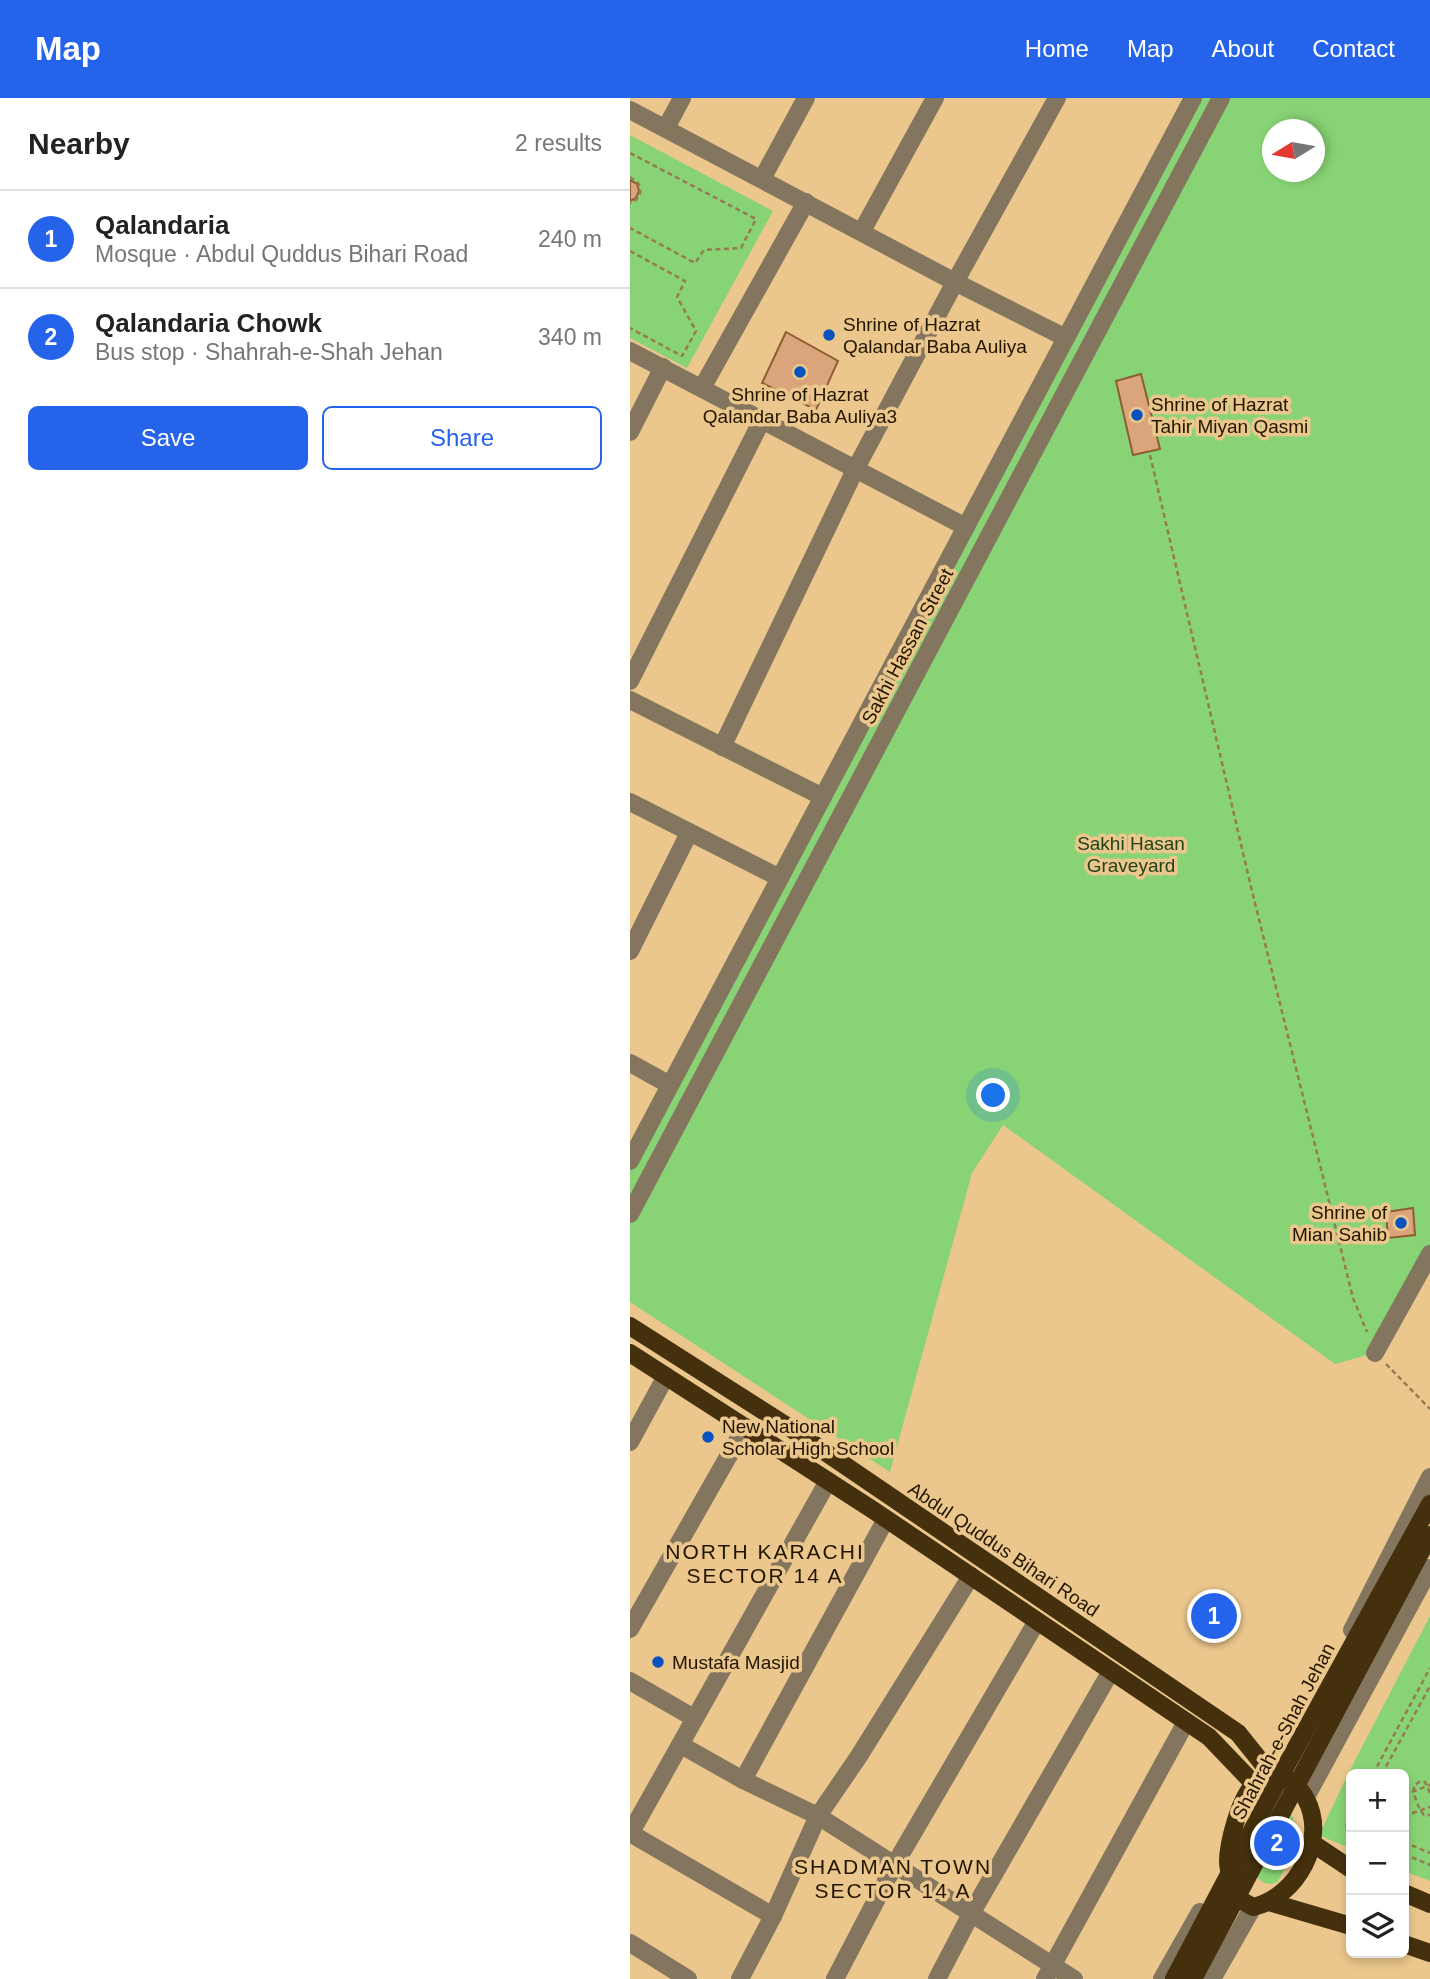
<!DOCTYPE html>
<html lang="en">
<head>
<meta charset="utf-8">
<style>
	body { margin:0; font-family:Helvetica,sans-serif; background:#f6f6f6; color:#222 }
	.controls { position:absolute; right:21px; bottom:21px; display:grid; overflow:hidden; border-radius:10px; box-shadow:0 4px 10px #0003 }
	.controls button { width:63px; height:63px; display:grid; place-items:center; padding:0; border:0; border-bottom:2px solid #e0e0e0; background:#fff; color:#222; font:35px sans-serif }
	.compass { position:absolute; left:632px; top:21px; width:63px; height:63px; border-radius:50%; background:#fff; box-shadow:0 4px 10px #0003; rotate:259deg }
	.you { position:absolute; left:364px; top:998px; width:24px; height:24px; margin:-18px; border:5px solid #fff; border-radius:50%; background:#1a73e8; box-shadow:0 0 0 10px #1a73e833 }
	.badge { display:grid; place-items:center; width:46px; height:46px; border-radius:50%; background:#2563eb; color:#fff; font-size:23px; font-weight:700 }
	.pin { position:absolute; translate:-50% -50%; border:4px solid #fff; box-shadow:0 2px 7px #0006 }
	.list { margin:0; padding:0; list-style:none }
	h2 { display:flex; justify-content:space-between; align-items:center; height:91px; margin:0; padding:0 28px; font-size:30px }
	h2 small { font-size:23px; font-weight:400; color:#767676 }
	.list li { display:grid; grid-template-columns:46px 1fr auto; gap:21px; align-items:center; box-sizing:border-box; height:98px; padding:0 28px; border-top:2px solid #e0e0e0 }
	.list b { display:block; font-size:26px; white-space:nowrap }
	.list p { margin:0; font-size:23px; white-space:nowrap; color:#767676 }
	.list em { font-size:23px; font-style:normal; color:#767676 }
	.actions { display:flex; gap:14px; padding:21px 28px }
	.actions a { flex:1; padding:16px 0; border:2px solid #2563eb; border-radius:10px; text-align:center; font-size:24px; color:#2563eb }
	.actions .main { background:#2563eb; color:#fff }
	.icon { flex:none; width:38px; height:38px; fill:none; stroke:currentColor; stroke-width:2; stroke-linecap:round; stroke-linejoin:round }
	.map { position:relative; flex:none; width:800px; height:1881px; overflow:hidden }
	header { display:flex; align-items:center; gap:42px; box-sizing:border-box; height:98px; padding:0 35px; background:#2563eb; color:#fff }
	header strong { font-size:33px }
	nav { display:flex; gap:38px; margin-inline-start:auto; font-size:24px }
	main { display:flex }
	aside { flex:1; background:#fff }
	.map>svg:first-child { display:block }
	.green { fill:#88d375; fill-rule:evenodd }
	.building { fill:#daa57a; stroke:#8e5d34; stroke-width:2 }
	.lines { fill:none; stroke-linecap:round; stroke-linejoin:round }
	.path { stroke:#957b51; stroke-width:2.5; stroke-dasharray:5 3.5; stroke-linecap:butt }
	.minor { stroke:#84765e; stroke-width:18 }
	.major { stroke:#44300c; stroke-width:18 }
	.poi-dot { fill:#0853bd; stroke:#ebc78d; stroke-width:2.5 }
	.labels { text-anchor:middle; stroke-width:7; stroke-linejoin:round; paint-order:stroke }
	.poi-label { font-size:19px; fill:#231601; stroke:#ebc78d; text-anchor:start }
	.street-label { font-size:19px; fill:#231601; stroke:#ebc78d }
	.park-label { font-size:19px; fill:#224219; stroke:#ebc78d }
	.neighbourhood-label { font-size:21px; letter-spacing:2px; fill:#231601; stroke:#ebc78d }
</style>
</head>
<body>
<header>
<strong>Map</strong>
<nav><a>Home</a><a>Map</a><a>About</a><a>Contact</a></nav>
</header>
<main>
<aside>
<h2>Nearby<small>2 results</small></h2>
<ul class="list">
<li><span class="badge">1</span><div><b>Qalandaria</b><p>Mosque · Abdul Quddus Bihari Road</p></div><em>240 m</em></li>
<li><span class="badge">2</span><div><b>Qalandaria Chowk</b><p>Bus stop · Shahrah-e-Shah Jehan</p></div><em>340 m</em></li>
</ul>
<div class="actions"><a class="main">Save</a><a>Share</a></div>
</aside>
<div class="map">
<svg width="800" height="1881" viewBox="0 0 800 1881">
	<rect width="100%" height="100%" fill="#ebc78d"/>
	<!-- green -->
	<g class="green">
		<path d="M 563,0 L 800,0 L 800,1149 L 745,1255 L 705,1266 L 373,1027 L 342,1075 L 260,1374 L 0,1204 L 0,1063 ZM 642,32 L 684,32 L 684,74 L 642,74 Z"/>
		<polygon points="0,37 143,113 57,270 0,240"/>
		<polygon points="800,1518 800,1783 774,1773 774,1676 721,1676 721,1751 689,1737 720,1672"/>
		<path d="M 647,1707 L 660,1711 C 670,1736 662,1762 647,1784 C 626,1794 616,1761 623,1746 C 628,1733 636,1722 642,1710 Z"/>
	</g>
	<!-- building -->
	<g class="building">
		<polygon points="0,82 7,86 9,93 6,100 0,103"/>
		<polygon points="156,234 208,263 186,312 132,285"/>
		<polygon points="511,276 530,351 503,357 486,283"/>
		<polygon points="783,1110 785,1137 758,1140 756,1114"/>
	</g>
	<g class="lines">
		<!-- path -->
		<g class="path">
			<polyline points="0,55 126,121 111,150 74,152 65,165 0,130"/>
			<path d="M 0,79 L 8,85 C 13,94 9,102 0,105"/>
			<polyline points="0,153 55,183 47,199 66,233 52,258 0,230"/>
			<polyline points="520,357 621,789 723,1200 737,1234"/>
			<polyline points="756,1266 800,1311"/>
			<polyline points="743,1676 800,1570"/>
			<polyline points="752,1676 800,1588"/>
			<path d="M 800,1695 L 795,1684 L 789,1684 L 784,1688 C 783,1697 788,1710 794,1717 L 800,1717"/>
			<polyline points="774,1697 800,1687"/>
			<polyline points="721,1716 715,1731 721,1734"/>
			<polyline points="774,1718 800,1709"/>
			<polyline points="774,1744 800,1755"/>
			<polyline points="774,1756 800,1767"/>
		</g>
		<!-- minor -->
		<g class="minor">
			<polyline points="0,12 325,184 436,240"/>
			<polyline points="36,30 52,0"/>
			<polyline points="132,81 176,0"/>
			<polyline points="232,133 305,0"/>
			<polyline points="0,253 336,429"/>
			<polyline points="72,290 176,104"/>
			<polyline points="0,334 33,269"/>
			<polyline points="0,583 132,322"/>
			<polyline points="0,602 193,699"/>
			<polyline points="92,649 225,372 325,184 427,0"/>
			<polyline points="0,704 150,780"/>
			<polyline points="0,853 59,735"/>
			<polyline points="0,965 40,987"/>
			<polyline points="0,1063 563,0"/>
			<polyline points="0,1116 591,0"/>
			<polyline points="745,1255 800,1156"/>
			<polyline points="0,1344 36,1278"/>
			<polyline points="0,1531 115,1329"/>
			<polyline points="722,1532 800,1379"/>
			<polyline points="0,1583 64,1620"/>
			<polyline points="51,1647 113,1682 188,1718 444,1881"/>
			<polyline points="113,1682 256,1421"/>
			<polyline points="676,1699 800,1470"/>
			<polyline points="0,1735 143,1818"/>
			<polyline points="0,1736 198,1383"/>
			<polyline points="0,1845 58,1881"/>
			<polyline points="110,1881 143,1818 188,1718 229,1658 341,1478"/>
			<polyline points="205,1881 265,1766 407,1523"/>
			<polyline points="307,1881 341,1816 481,1573"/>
			<polyline points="415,1881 556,1624"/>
			<polyline points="532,1881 570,1814"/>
			<polyline points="582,1881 623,1809"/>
		</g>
		<!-- major -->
		<g class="major">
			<polyline points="0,1228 157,1328 608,1635 641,1676"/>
			<polyline points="0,1255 243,1412 579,1639 624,1686"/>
			<path d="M 648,1675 C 659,1682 670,1689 676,1701 C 698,1742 667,1799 623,1809 L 609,1801 C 605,1790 598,1776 598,1764 C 598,1745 610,1699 624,1687 C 630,1680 640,1676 648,1675 Z"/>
			<polyline points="682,1745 721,1771"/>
			<polyline points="774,1795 800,1806"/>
			<polyline points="639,1804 721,1828"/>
			<polyline points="774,1846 800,1855"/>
			<polyline points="544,1881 657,1666 800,1406"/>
			<polyline points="563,1881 800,1437"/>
		</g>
	</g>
	<!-- markers -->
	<g class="poi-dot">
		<circle cx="199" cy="237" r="7"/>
		<circle cx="170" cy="274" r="7"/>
		<circle cx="507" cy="317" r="7"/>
		<circle cx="771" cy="1125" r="7"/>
		<circle cx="78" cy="1339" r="7"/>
		<circle cx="28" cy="1564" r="7"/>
	</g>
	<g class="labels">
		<!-- poi labels -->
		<g class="poi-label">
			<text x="213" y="233">Shrine of Hazrat<tspan x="213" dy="22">Qalandar Baba Auliya</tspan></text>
			<text x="170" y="303" text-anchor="middle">Shrine of Hazrat<tspan x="170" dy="22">Qalandar Baba Auliya3</tspan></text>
			<text x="521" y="313">Shrine of Hazrat<tspan x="521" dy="22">Tahir Miyan Qasmi</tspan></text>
			<text x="757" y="1121" text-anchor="end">Shrine of<tspan x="757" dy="22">Mian Sahib</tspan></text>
			<text x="92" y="1335">New National<tspan x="92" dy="22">Scholar High School</tspan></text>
			<text x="42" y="1571">Mustafa Masjid</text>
		</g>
		<!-- street labels -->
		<g class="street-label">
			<text transform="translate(277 548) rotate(-62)" y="7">Sakhi Hassan Street</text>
			<text transform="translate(374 1451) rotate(34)" y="7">Abdul Quddus Bihari Road</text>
			<text transform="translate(653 1633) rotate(-62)" y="7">Shahrah-e-Shah Jehan</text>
		</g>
		<!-- park labels -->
		<g class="park-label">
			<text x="501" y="752">Sakhi Hasan<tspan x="501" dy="22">Graveyard</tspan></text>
		</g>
		<!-- neighbourhood labels -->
		<g class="neighbourhood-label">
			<text x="135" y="1461">NORTH KARACHI<tspan x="135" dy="24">SECTOR 14 A</tspan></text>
			<text x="263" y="1776">SHADMAN TOWN<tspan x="263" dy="24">SECTOR 14 A</tspan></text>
		</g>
	</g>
</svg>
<div class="controls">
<button>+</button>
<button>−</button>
<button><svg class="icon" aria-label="layers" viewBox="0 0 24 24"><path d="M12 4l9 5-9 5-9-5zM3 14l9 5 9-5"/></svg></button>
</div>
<svg class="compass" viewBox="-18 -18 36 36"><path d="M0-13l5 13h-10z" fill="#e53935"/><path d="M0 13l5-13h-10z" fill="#767676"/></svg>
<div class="you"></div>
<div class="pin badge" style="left:584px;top:1518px">1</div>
<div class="pin badge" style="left:647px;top:1745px">2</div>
</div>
</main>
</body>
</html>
